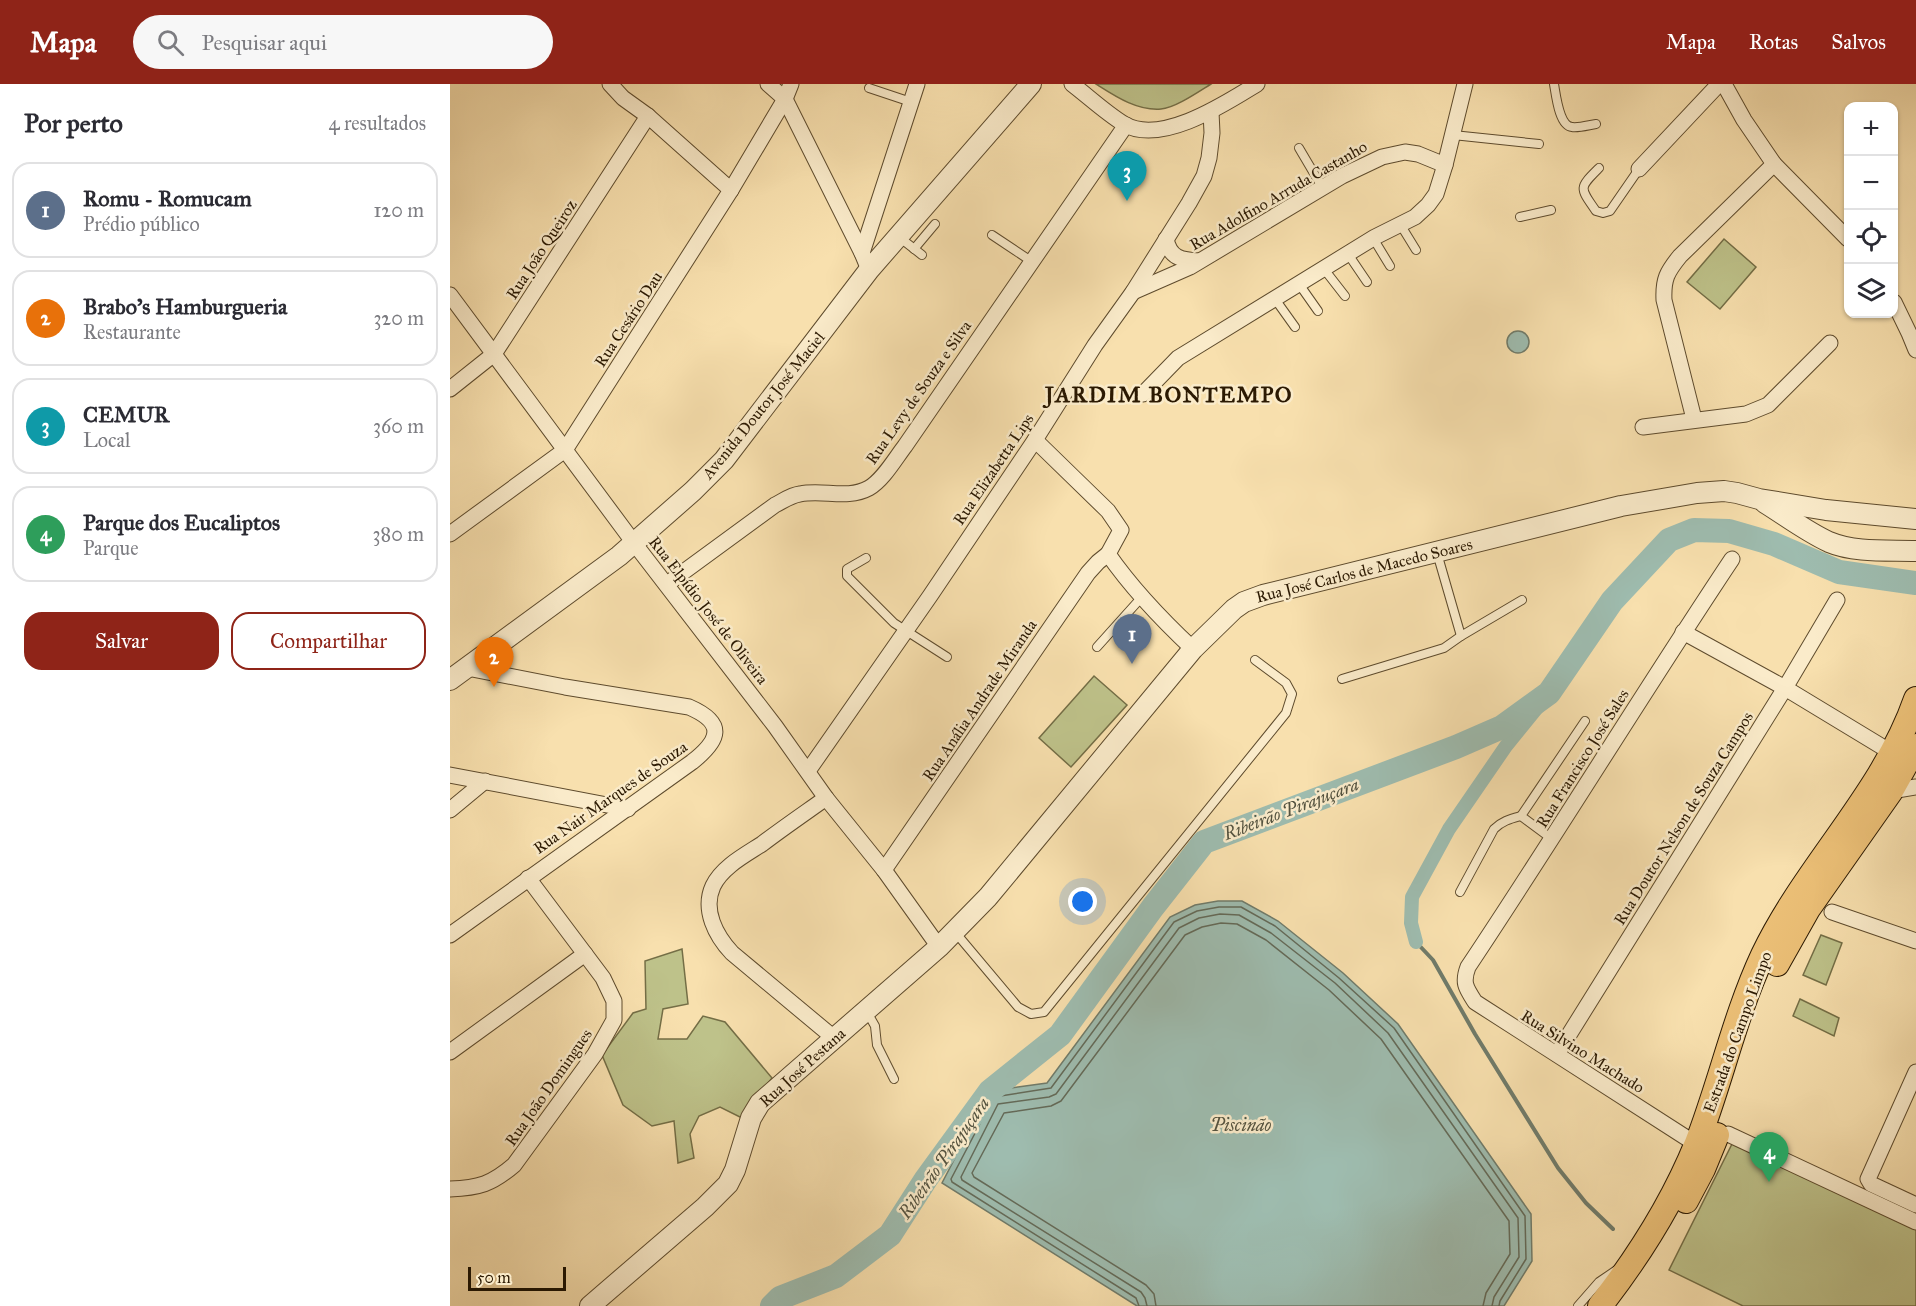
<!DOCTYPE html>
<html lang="pt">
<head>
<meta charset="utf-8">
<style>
	body { margin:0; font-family:"IM FELL Great Primer",serif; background:#f7f7f7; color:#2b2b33 }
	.controls { position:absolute; right:18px; top:18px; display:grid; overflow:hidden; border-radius:12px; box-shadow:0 2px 4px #0004 }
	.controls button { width:54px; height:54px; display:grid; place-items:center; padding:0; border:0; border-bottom:2px solid #e1e1e2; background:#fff; color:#2b2b33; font:30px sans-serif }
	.scale { position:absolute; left:18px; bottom:15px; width:98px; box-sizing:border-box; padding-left:6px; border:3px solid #2b1902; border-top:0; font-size:16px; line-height:21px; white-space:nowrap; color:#2b1902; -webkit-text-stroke:4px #faebca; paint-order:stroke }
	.you { position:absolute; left:633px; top:818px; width:21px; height:21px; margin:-15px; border:4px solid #fff; border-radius:50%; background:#1a73e8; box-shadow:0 0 0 9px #1a73e833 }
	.badge { display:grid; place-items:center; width:39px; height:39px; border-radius:50%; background:#8f2418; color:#fff; font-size:20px; font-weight:700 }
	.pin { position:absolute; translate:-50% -50px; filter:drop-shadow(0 2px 3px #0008) }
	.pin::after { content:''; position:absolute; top:32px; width:21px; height:18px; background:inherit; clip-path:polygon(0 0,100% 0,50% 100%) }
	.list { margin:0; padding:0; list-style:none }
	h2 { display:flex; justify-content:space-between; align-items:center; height:78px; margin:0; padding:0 24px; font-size:26px }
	h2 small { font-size:20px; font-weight:400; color:#7c7c81 }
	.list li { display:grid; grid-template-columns:39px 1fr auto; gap:18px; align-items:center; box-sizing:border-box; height:96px; margin:0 12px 12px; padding:0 12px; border:2px solid #e1e1e2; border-radius:18px }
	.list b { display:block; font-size:22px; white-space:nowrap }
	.list p { margin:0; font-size:20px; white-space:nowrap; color:#7c7c81 }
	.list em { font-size:20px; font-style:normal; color:#7c7c81 }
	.actions { display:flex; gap:12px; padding:18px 24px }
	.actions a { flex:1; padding:14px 0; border:2px solid #8f2418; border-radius:18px; text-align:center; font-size:21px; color:#8f2418 }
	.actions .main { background:#8f2418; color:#fff }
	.icon { flex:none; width:33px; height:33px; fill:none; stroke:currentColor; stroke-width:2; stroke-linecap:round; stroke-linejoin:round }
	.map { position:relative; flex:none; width:1466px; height:1222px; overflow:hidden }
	header { display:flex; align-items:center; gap:36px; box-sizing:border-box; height:84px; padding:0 30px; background:#8f2418; color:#fff }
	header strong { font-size:28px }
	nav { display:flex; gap:33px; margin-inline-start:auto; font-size:21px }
	.search { width:420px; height:54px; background:#f7f7f7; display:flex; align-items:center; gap:15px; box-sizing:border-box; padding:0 21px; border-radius:33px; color:#7c7c81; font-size:22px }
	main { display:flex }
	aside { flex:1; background:#fff }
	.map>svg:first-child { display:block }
	.green { fill:#bec28a; stroke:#746e46; stroke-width:1.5 }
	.water { fill:#9ebcaf; stroke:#707b6a; stroke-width:1.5 }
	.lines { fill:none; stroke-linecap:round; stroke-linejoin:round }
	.shore { stroke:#646a58; stroke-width:1.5 }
	.stream { stroke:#707b6a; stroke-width:4 }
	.canal { stroke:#9ebcaf; stroke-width:14 }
	.river { stroke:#9ebcaf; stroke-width:24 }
	.service-casing { stroke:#5e4b2d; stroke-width:10 }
	.minor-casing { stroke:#5e4b2d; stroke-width:17 }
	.tertiary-casing { stroke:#5e4b2d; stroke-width:22 }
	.primary-casing { stroke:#2b1902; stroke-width:26 }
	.service { stroke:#faebca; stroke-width:8 }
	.minor { stroke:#faebca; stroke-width:15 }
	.tertiary { stroke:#faebca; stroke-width:20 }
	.primary { stroke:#ecc077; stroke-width:24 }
	.labels { text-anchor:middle; stroke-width:5; stroke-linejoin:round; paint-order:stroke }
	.street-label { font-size:16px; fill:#2b1902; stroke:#faebca }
	.water-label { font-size:18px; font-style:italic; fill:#53523f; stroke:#faebca }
	.district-label { font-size:22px; font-weight:bold; letter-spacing:1.5px; fill:#2b1902; stroke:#faebca }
</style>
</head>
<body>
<header>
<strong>Mapa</strong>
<div class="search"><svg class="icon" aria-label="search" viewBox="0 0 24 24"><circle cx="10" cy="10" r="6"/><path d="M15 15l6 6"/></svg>Pesquisar aqui</div>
<nav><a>Mapa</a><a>Rotas</a><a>Salvos</a></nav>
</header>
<main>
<aside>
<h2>Por perto<small>4 resultados</small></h2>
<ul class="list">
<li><span class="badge" style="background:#5c6f8a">1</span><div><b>Romu - Romucam</b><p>Prédio público</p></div><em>120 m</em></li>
<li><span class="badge" style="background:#e8710a">2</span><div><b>Brabo's Hamburgueria</b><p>Restaurante</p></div><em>320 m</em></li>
<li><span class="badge" style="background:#0f9aa8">3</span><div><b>CEMUR</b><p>Local</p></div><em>360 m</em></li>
<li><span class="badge" style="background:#2e9e5b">4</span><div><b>Parque dos Eucaliptos</b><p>Parque</p></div><em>380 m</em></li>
</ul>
<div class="actions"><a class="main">Salvar</a><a>Compartilhar</a></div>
</aside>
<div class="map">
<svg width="1466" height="1222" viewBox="0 0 1466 1222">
	<rect width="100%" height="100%" fill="#f8e0ae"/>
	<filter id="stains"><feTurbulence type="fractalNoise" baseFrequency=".00333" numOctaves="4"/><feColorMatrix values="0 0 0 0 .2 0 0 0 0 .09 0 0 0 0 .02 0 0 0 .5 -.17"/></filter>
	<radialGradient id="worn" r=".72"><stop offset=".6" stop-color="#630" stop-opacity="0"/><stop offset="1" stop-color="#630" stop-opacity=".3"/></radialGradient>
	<!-- green -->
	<g class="green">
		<path d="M 646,0 L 761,0 C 748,8 725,24 711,25 C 687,27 665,12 646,0 Z"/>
		<polygon points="1274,155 1306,183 1270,225 1237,198"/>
		<polygon points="644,592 677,621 621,683 589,654"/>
		<polygon points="1371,851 1392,859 1376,901 1353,891"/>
		<polygon points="232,865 238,920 213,925 208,955 237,955 253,932 275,938 322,994 292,1034 270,1023 249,1032 240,1050 244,1074 228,1079 224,1037 202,1042 173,1021 152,971 183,929 196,925 195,877"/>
		<polygon points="1350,915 1389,934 1384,952 1343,932"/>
		<polygon points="1285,1054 1466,1141 1466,1222 1293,1222 1219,1186"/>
	</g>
	<!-- water -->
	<g class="water">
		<circle cx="1068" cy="258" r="11"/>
		<polygon points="768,817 792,817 828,837 893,889 948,940 1081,1130 1082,1177 1054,1222 687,1222 492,1099 540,1007 597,999 720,833 745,821"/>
	</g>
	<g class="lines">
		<!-- shore -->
		<g class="shore">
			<polyline points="689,1222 686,1214 502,1098 501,1095 544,1013 601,1004 724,838 747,827 769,823 791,823 825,842 889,894 944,944 1075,1132 1076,1175 1050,1217 1049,1222"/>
			<polyline points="697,1222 695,1214 691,1208 512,1096 511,1093 548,1020 599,1013 606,1010 729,844 749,834 770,830 789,831 821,849 885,899 938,949 1068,1134 1069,1173 1044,1213 1042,1222"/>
			<polyline points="706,1222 704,1210 696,1201 524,1093 522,1089 554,1029 601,1022 611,1017 735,851 752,843 771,839 787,840 816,856 879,906 931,955 1059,1137 1060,1170 1036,1209 1033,1222"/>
		</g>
		<!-- stream -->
		<polyline class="stream" points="966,858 983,876 1025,950 1108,1084 1136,1119 1163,1145"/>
		<!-- canal -->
		<polyline class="canal" points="966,858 961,839 962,813 999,745 1056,662 1099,609"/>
		<!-- river -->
		<polyline class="river" points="322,1222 330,1214 386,1192 440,1151 476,1095 540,1007 610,951 703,823 754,758 1006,663 1052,643 1099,609 1162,517 1219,456 1244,446 1279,447 1324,460 1389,488 1466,499"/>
		<defs>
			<g id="service">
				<path d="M 1104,0 C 1106,11 1109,42 1122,43 C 1129,44 1139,41 1146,40"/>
				<polyline points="419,4 461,18"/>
				<polyline points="1003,51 1089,60"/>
				<polyline points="849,64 872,103"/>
				<path d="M 1149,84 C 1129,104 1129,103 1146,127 L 1153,129 L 1160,127 L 1189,85"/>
				<polyline points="1070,133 1101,126"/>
				<polyline points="950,140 966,166"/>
				<polyline points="542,151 581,177"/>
				<polyline points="449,153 472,171"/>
				<polyline points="923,154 940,182"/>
				<polyline points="464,165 485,140"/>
				<polyline points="898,170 917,198"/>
				<polyline points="874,185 895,212"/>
				<polyline points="849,200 868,227"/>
				<polyline points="825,215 845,243"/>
				<polyline points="987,469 1011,552 1072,516"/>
				<polyline points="416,474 397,485 397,492 444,539 497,573"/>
				<polyline points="647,563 691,514"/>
				<polyline points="892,595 994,564 1011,552"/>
				<polyline points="1102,755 1071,732 1135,637"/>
				<path d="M 1010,808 L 1044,745 C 1052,737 1060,735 1071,732"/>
				<polyline points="505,848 568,923 581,930 594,928 836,629 842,610 836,599 805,576"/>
				<polyline points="417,928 425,942 427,961 444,995"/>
				<polyline points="1128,1222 1149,1198 1168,1185"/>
			</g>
			<g id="minor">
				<polyline points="160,0 173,14 198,32 281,106"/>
				<polyline points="318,0 335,15 412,169"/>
				<path d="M 622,0 C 639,13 656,29 674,40 C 711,62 776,19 807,0"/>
				<polyline points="1274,0 1294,36 1324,80 1398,155"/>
				<polyline points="1189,85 1269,0"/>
				<path d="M 716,155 C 720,174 731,176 749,177"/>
				<polyline points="419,186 412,169 467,0"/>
				<polyline points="683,208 740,183 892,92 932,73 955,68 968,70 995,81"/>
				<polyline points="0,211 184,459 325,642 376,714 434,786 489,863"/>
				<polyline points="1444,218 1459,249 1466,266"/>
				<polyline points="0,305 44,270 198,32"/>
				<polyline points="693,310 728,274 925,153 965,133 978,121 986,110 995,81 1015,0"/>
				<path d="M 1244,335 L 1214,216 C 1213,195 1217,188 1230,172 L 1324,80"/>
				<polyline points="1193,343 1296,330 1318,321 1380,259"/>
				<path d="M 585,356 L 658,427 L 671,446 L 658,470 C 683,506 711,535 743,565"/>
				<polyline points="0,450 115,366 281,106 335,15 341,0"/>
				<path d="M 217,500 L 325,421 C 333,417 341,411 350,410 C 373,405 397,416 419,404 C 433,396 445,375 455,362 L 676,41"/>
				<polyline points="1233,548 1335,604 1449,673"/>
				<polyline points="358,687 480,512 585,356 645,261 683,208 739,119 754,92 759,74 762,49 761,28"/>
				<polyline points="0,691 178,725"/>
				<polyline points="1437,704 1441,707 1466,703"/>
				<path d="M 376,714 C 355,729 333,744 312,760 C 295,771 272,783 263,802 C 252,826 266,852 282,869 L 384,954"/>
				<polyline points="0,726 35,697"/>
				<polyline points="434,786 638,489 648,478 658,470"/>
				<polyline points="1382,828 1466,857"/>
				<path d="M 0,851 L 242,678 C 270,656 276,639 239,623 L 115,603 L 17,584"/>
				<polyline points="0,968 135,870"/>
				<polyline points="1107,970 1335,604 1387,516"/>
				<polyline points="1466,988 1418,1095 1421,1100 1466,1121"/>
				<polyline points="1278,1050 1466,1138"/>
				<path d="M 1246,1060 L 1025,918 C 1016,904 1012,899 1018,883 C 1108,748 1192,610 1282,475"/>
				<path d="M 0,1105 C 29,1104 42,1100 64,1081 L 145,970 L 164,936 L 164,917 L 153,894 L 78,794"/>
			</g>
			<g id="tertiary">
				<path d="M 1315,419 C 1336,432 1357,448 1379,458 C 1405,469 1438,466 1466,467"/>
				<polyline points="0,596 169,472 243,407 274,376 419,186 581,0"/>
				<polyline points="140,1222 255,1123 278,1100 285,1086 301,1034 310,1019 489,863 538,813 743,565 784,525 794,518 813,511 1171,422 1247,409 1274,407 1287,409 1309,415 1376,426 1466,435"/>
			</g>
			<g id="primary">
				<polyline points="1327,880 1358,825 1441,707 1466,662"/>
				<polyline points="1236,1117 1253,1085 1267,1051"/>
				<path d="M 1150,1222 C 1189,1172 1223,1118 1247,1059 C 1271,997 1285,931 1313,871 C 1356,781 1433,710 1466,615"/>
			</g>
		</defs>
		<!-- service casing -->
		<use href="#service" class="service-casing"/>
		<!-- minor casing -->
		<use href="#minor" class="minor-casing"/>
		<!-- tertiary casing -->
		<use href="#tertiary" class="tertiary-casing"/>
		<!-- primary casing -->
		<use href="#primary" class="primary-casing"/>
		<!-- service -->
		<use href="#service" class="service"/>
		<!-- minor -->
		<use href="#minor" class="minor"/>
		<!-- tertiary -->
		<use href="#tertiary" class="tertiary"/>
		<!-- primary -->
		<use href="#primary" class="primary"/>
	</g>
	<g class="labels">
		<!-- street labels -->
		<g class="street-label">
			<text transform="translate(828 111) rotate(-30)" y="6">Rua Adolfino Arruda Castanho</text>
			<text transform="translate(91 165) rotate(-57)" y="6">Rua João Queiroz</text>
			<text transform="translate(178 235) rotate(-57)" y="6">Rua Cesário Dau</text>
			<text transform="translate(468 308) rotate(-55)" y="6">Rua Levy de Souza e Silva</text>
			<text transform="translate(313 321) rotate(-51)" y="6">Avenida Doutor José Maciel</text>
			<text transform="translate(543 385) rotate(-56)" y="6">Rua Elizabetta Lips</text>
			<text transform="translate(914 486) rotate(-14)" y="6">Rua José Carlos de Macedo Soares</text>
			<text transform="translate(259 526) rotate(52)" y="6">Rua Elpídio José de Oliveira</text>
			<text transform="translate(529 616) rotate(-56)" y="6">Rua Anália Andrade Miranda</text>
			<text transform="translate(1132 674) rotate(-58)" y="6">Rua Francisco José Sales</text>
			<text transform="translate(160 713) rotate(-35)" y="6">Rua Nair Marques de Souza</text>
			<text transform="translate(1233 734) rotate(-58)" y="6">Rua Doutor Nelson de Souza Campos</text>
			<text transform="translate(1287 948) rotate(-70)" y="6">Estrada do Campo Limpo</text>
			<text transform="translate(1133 967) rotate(32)" y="6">Rua Silvino Machado</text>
			<text transform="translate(352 983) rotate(-42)" y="6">Rua José Pestana</text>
			<text transform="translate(98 1003) rotate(-55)" y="6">Rua João Domingues</text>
		</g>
		<!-- water labels -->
		<g class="water-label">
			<text transform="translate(841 725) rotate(-21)" y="6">Ribeirão Pirajuçara</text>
			<text x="791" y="1047">Piscinão</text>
			<text transform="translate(494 1074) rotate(-55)" y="6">Ribeirão Pirajuçara</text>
		</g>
		<!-- district labels -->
		<g class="district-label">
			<text x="719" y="318">JARDIM BONTEMPO</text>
		</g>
	</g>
	<rect width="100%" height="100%" filter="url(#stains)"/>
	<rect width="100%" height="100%" fill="url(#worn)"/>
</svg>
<div class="controls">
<button>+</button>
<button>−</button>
<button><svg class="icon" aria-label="locate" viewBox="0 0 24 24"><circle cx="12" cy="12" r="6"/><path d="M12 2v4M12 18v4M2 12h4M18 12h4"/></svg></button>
<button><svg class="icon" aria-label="layers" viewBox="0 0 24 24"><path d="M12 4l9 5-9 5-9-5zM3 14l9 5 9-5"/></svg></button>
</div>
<div class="scale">50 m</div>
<div class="you"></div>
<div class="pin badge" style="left:682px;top:580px;background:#5c6f8a">1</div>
<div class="pin badge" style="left:44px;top:603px;background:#e8710a">2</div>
<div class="pin badge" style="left:677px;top:117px;background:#0f9aa8">3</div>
<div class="pin badge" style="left:1319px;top:1098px;background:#2e9e5b">4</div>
</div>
</main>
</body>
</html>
